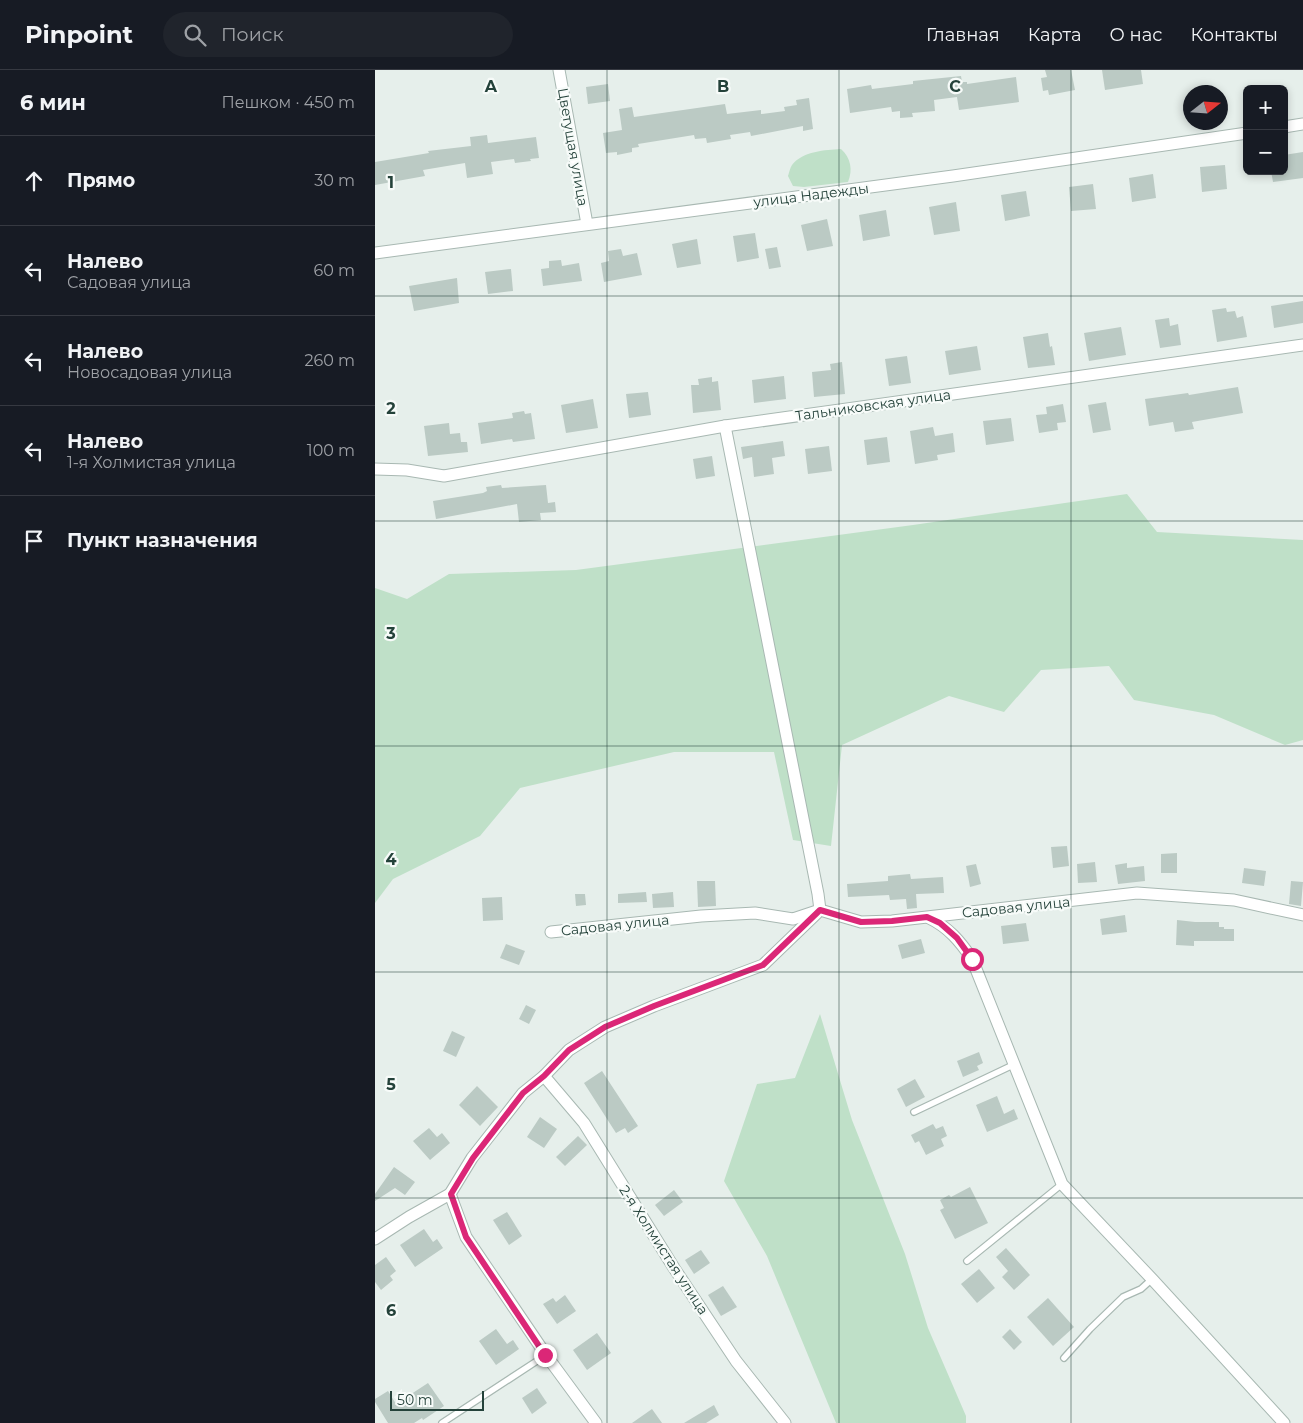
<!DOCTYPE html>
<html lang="ru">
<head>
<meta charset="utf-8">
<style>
	body { margin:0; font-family:Montserrat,sans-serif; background:#20242c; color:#f1f3f6 }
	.controls { position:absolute; right:15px; top:15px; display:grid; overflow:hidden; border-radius:8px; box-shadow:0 2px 8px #0003 }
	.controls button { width:45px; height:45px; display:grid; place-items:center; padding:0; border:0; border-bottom:1px solid #363941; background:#171b24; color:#f1f3f6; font:25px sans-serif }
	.compass { position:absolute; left:808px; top:15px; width:45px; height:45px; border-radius:50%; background:#171b24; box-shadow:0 2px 8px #0003; rotate:73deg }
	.scale { position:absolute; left:15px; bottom:12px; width:94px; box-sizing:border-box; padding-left:5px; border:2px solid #24423a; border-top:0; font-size:14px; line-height:18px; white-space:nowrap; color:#24423a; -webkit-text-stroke:4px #f7fbf9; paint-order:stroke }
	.stop { position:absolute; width:15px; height:15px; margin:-11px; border:4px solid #db2777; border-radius:50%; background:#fff }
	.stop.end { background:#db2777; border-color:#fff; box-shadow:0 1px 5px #0008 }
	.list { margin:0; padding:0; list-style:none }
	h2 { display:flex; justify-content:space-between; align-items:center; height:65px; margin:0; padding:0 20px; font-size:21px }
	h2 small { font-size:16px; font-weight:400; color:#9ea1a6 }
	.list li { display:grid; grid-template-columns:32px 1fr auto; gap:15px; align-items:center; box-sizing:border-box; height:90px; padding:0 20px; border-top:1px solid #363941 }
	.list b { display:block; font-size:19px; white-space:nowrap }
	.list p { margin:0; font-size:16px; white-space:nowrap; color:#9ea1a6 }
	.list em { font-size:16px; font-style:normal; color:#9ea1a6 }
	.icon { flex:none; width:28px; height:28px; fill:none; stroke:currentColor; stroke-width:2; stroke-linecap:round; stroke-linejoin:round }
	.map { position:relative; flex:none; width:928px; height:1353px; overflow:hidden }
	header { display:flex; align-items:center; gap:30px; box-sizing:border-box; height:70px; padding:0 25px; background:#171b24; border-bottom:1px solid #363941 }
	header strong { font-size:24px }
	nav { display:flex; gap:28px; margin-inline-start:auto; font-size:18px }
	.search { width:350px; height:45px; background:#20242c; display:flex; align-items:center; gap:12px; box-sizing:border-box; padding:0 18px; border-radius:28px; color:#9ea1a6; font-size:19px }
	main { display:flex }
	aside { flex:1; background:#171b24 }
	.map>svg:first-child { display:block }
	.green { fill:#bfe0c8 }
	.building { fill:#bbcac4 }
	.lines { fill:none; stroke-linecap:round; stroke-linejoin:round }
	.lane-casing { stroke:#a8b8b2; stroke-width:8 }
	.street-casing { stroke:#a8b8b2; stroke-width:13 }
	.lane { stroke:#fff; stroke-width:5.5 }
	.street { stroke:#fff; stroke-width:11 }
	.route { stroke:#db2777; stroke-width:6 }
	.grid { fill:none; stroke:#24423a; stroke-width:1; stroke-opacity:0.55 }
	.labels { text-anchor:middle; stroke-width:4.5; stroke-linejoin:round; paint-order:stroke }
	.street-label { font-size:14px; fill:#24423a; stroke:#f7fbf9 }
	.grid-label { font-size:16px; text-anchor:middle; font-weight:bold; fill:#24423a; stroke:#f7fbf9; stroke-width:4.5; stroke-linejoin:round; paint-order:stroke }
</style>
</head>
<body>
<header>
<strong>Pinpoint</strong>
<div class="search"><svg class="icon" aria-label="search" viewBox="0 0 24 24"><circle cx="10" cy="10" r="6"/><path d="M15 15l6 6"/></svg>Поиск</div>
<nav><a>Главная</a><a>Карта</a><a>О нас</a><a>Контакты</a></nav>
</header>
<main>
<aside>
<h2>6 мин<small>Пешком · 450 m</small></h2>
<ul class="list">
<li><svg class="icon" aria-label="ahead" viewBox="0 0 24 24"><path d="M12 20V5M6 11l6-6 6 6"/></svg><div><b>Прямо</b></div><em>30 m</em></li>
<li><svg class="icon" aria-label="left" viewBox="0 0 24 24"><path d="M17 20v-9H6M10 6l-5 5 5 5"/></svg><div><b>Налево</b><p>Садовая улица</p></div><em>60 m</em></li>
<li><svg class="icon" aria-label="left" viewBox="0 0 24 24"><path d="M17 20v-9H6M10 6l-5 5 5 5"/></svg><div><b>Налево</b><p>Новосадовая улица</p></div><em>260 m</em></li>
<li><svg class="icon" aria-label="left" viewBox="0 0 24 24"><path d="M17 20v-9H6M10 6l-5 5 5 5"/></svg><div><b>Налево</b><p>1-я Холмистая улица</p></div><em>100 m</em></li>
<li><svg class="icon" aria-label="arrive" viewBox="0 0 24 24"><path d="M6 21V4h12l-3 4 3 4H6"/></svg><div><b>Пункт назначения</b></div></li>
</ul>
</aside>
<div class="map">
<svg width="928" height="1353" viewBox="0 0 928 1353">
	<rect width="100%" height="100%" fill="#e6efeb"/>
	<!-- green -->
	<g class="green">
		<path d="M 466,79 C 476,88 478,100 473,112 L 429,117 L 418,116 L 413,106 C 414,103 415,98 417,95 C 428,81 450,80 466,79 Z"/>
		<polygon points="752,424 782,462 928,470 928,670 910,675 839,645 759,630 734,596 666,600 629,642 574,626 467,675 456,776 418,770 399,682 299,682 145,718 105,766 18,809 0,833 0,518 32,529 74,504 201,500 538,455"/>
		<polygon points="445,944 477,1050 530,1184 553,1258 591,1346 591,1353 461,1353 392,1186 349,1111 382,1014 420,1008"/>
	</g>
	<!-- building -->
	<g class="building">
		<polygon points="670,0 696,0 700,20 674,25 673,20 668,21 666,8 672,7"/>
		<polygon points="727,0 766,0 768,14 730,20"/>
		<polygon points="586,6 587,12 592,12 592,14 641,7 644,32 584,40 582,27 559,30 560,41 537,43 538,47 525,48 525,41 517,42 516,37 475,43 472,19 496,15 497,19 538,14 538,11"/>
		<polygon points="233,14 235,31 213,34 211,17"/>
		<polygon points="434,28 438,59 428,61 428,56 376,66 375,62 355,65 356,69 332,73 331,68 320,69 319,65 263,74 264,77 257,78 257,82 242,85 242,82 231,83 228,63 247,60 244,39 257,37 259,47 350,34 352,44 386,40 386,44 410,41 409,37 422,35 421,30"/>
		<polygon points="112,65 113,73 161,67 164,88 155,89 156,91 140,93 139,89 116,92 118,104 92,108 90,93 48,100 50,106 0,115 0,92 54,83 53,81 96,76 95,67"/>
		<polygon points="928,82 928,108 898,112 896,101 909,101 909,85"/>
		<polygon points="850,95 852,119 827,122 825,97"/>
		<polygon points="778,104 781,128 757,132 754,108"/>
		<polygon points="718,114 721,139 696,141 694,117"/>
		<polygon points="651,121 655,146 630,151 626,125"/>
		<polygon points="581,132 585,161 559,165 554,137"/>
		<polygon points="511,140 515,166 488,171 484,145"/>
		<polygon points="452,149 458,176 432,181 426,155"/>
		<polygon points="380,163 384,188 362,192 358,166"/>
		<polygon points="322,169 326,194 302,198 297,174"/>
		<polygon points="402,177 406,197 394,199 390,179"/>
		<polygon points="246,179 248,186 262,183 267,205 229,212 226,193 234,191 233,181"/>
		<polygon points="186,190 187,196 204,193 207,211 168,216 166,199 174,198 174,191"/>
		<polygon points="136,199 138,221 113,224 110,202"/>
		<polygon points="82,208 84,233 39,241 34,216"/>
		<polygon points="928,231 928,253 899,258 896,236"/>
		<polygon points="851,238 852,242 860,241 862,248 868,246 872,267 842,272 837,240"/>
		<polygon points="794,248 795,256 803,254 806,275 785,278 780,250"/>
		<polygon points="746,257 751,285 714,291 709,263"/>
		<polygon points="673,263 675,277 677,276 680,295 653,298 648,267"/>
		<polygon points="602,276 606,300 574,305 570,281"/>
		<polygon points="532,286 536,313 514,316 510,289"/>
		<polygon points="467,292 470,324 439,327 437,302 456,300 455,294"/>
		<polygon points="409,306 411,329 379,333 377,310"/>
		<polygon points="337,307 337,312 343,311 346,340 318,343 316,315 324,315 323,309"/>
		<polygon points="863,317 868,343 817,352 819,359 800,362 798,352 774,356 770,329 813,323 814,325"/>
		<polygon points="273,322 276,345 254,348 251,324"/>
		<polygon points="218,329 223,358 191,363 186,335"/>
		<polygon points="731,332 736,360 718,363 713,335"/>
		<polygon points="688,334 691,352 682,353 683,360 664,363 661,345 672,344 671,337"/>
		<polygon points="149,341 150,344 156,343 160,369 138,372 137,369 106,374 103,353 138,348 137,343"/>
		<polygon points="636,348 639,371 611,375 608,351"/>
		<polygon points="74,353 75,364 85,363 86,372 92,372 93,382 53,386 49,356"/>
		<polygon points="558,357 560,366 578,363 580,382 562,385 563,390 540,394 535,361"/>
		<polygon points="512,367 515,392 492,395 489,370"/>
		<polygon points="408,371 410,386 397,388 399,404 379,407 377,387 368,389 366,377"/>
		<polygon points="454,376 457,401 433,404 430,379"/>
		<polygon points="337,386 340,406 321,409 318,389"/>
		<polygon points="126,415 127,418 171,415 173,433 180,432 181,442 165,443 166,450 144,452 142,434 61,449 58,431 108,423 112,421 111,417"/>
		<polygon points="692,776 694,796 678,798 676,777"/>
		<polygon points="802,783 802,803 786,803 786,784"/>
		<polygon points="720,792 722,812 703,813 702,794"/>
		<polygon points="752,793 752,798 769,796 770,811 743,814 740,795"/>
		<polygon points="601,794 606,814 595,817 591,796"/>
		<polygon points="869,798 891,801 889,816 867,813"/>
		<polygon points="535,804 536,809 568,807 569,823 541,824 542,838 532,839 531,829 515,830 514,825 473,827 472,814 513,811 513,806"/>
		<polygon points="322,811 340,811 341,836 323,837"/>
		<polygon points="916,811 928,812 926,836 914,834"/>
		<polygon points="271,822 272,832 243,833 243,824"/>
		<polygon points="298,822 299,837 278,838 277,824"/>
		<polygon points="200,824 210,824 211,835 201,836"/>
		<polygon points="127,827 128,850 108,851 107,828"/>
		<polygon points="750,845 752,862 727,865 725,849"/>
		<polygon points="802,850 820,852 844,852 844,857 849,857 849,859 859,859 859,871 819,871 819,876 801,875"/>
		<polygon points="651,853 654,871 628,874 626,856"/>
		<polygon points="546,869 550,883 527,889 523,875"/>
		<polygon points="131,874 150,881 144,895 125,888"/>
		<polygon points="151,935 161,940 154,954 144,949"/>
		<polygon points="77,961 90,967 81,987 68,981"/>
		<polygon points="604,982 608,993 602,996 604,1000 588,1007 582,991"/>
		<polygon points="227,1001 263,1056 253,1063 250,1058 241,1063 209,1013"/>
		<polygon points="540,1009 550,1027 531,1037 522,1019"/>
		<polygon points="102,1016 123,1037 105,1056 84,1035"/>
		<polygon points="622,1026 629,1044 639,1039 643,1049 612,1062 601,1035"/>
		<polygon points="165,1047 182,1059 169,1078 152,1067"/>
		<polygon points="558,1054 561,1059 568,1056 572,1066 566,1069 569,1076 551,1085 544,1071 540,1073 536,1065"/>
		<polygon points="54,1058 62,1067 67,1063 75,1073 55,1090 38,1071"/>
		<polygon points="203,1066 212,1075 190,1096 181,1087"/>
		<polygon points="19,1097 40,1112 30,1125 20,1118 0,1131 0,1124"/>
		<polygon points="595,1117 613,1153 580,1169 565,1140 569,1138 565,1130 574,1125 576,1127"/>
		<polygon points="299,1120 308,1132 289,1146 280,1135"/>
		<polygon points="132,1142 147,1166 134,1175 118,1150"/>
		<polygon points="49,1159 58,1172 62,1169 68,1178 40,1197 25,1175"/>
		<polygon points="631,1178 655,1205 639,1220 627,1207 633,1201 621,1187"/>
		<polygon points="326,1180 335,1193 319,1204 310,1190"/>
		<polygon points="11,1187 21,1201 15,1206 18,1210 6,1220 0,1212 0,1195"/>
		<polygon points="604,1199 620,1218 602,1233 586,1214"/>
		<polygon points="348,1216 362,1237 346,1246 333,1225"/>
		<polygon points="190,1225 201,1241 182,1254 168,1234 178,1228 181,1232"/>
		<polygon points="673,1228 699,1257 678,1276 652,1247"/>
		<polygon points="121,1259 132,1274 138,1270 144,1279 121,1295 104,1271"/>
		<polygon points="635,1259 647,1272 639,1280 627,1267"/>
		<polygon points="222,1263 236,1283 212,1300 198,1280"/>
		<polygon points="53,1313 69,1336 48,1350 47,1348 39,1353 13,1353 0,1332 0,1329 13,1321 21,1334"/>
		<polygon points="162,1318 172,1333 157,1344 147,1328"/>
		<polygon points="339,1335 344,1345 331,1353 309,1353"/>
		<polygon points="277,1339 287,1353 257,1353"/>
	</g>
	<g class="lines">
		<defs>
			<g id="lane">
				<polyline points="539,1042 638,995"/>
				<polyline points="592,1191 687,1114"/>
				<polyline points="689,1288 715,1259 748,1227 766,1219 777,1209"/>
				<polyline points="67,1353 171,1285"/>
			</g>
			<g id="street">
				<polyline points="184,0 212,154"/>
				<polyline points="909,57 928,54"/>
				<polyline points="0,183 578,106 872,63"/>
				<polyline points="350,356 443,824 445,840"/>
				<polyline points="0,399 32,400 69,406 350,356 928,275"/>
				<path d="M 554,848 C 573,857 585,871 597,889 L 687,1114 L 777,1209 L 909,1353"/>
				<polyline points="176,862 326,846 380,843 418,849 445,840 486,852 517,851 762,823 859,830 928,845"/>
				<polyline points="169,1006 209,1053 299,1198 361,1291 410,1353"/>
				<polyline points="75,1124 91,1167 171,1285 221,1353"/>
				<polyline points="0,1169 34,1147 75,1124 97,1088 148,1023 169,1006 194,980 230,957 279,936 388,895 442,843"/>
			</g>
		</defs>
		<!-- lane casing -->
		<use href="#lane" class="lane-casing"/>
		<!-- street casing -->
		<use href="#street" class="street-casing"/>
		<!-- lane -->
		<use href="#lane" class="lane"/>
		<!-- street -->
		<use href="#street" class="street"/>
	</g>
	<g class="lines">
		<!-- route -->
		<polyline class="route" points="170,1285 91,1167 76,1124 98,1088 148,1023 169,1006 194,980 230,957 279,936 388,895 445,840 486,852 517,851 552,847 565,853 582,868 597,889"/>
	</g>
	<!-- grid -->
	<path class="grid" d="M 232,0 L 232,1353M 464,0 L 464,1353M 696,0 L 696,1353M 0,226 L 928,226M 0,451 L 928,451M 0,676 L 928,676M 0,902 L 928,902M 0,1128 L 928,1128"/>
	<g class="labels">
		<!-- street labels -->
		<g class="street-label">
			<text transform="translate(198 77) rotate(80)" y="5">Цветущая улица</text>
			<text transform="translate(436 125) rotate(-7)" y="5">улица Надежды</text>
			<text transform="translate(498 335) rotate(-8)" y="5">Тальниковская улица</text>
			<text transform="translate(641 837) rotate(-6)" y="5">Садовая улица</text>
			<text transform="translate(240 855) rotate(-6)" y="5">Садовая улица</text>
			<text transform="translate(289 1180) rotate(57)" y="5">2-я Холмистая улица</text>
		</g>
	</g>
	<g class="grid-label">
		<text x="116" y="22">A</text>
		<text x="348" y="22">B</text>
		<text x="580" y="22">C</text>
		<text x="16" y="118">1</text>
		<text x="16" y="344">2</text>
		<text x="16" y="569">3</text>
		<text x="16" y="795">4</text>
		<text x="16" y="1020">5</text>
		<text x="16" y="1246">6</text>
	</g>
</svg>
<div class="controls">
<button>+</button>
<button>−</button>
</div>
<svg class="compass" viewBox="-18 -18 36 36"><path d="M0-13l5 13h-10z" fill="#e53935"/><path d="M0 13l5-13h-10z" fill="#9ea1a6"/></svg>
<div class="scale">50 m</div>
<div class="stop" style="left:597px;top:889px"></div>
<div class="stop end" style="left:170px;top:1285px"></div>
</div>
</main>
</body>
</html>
